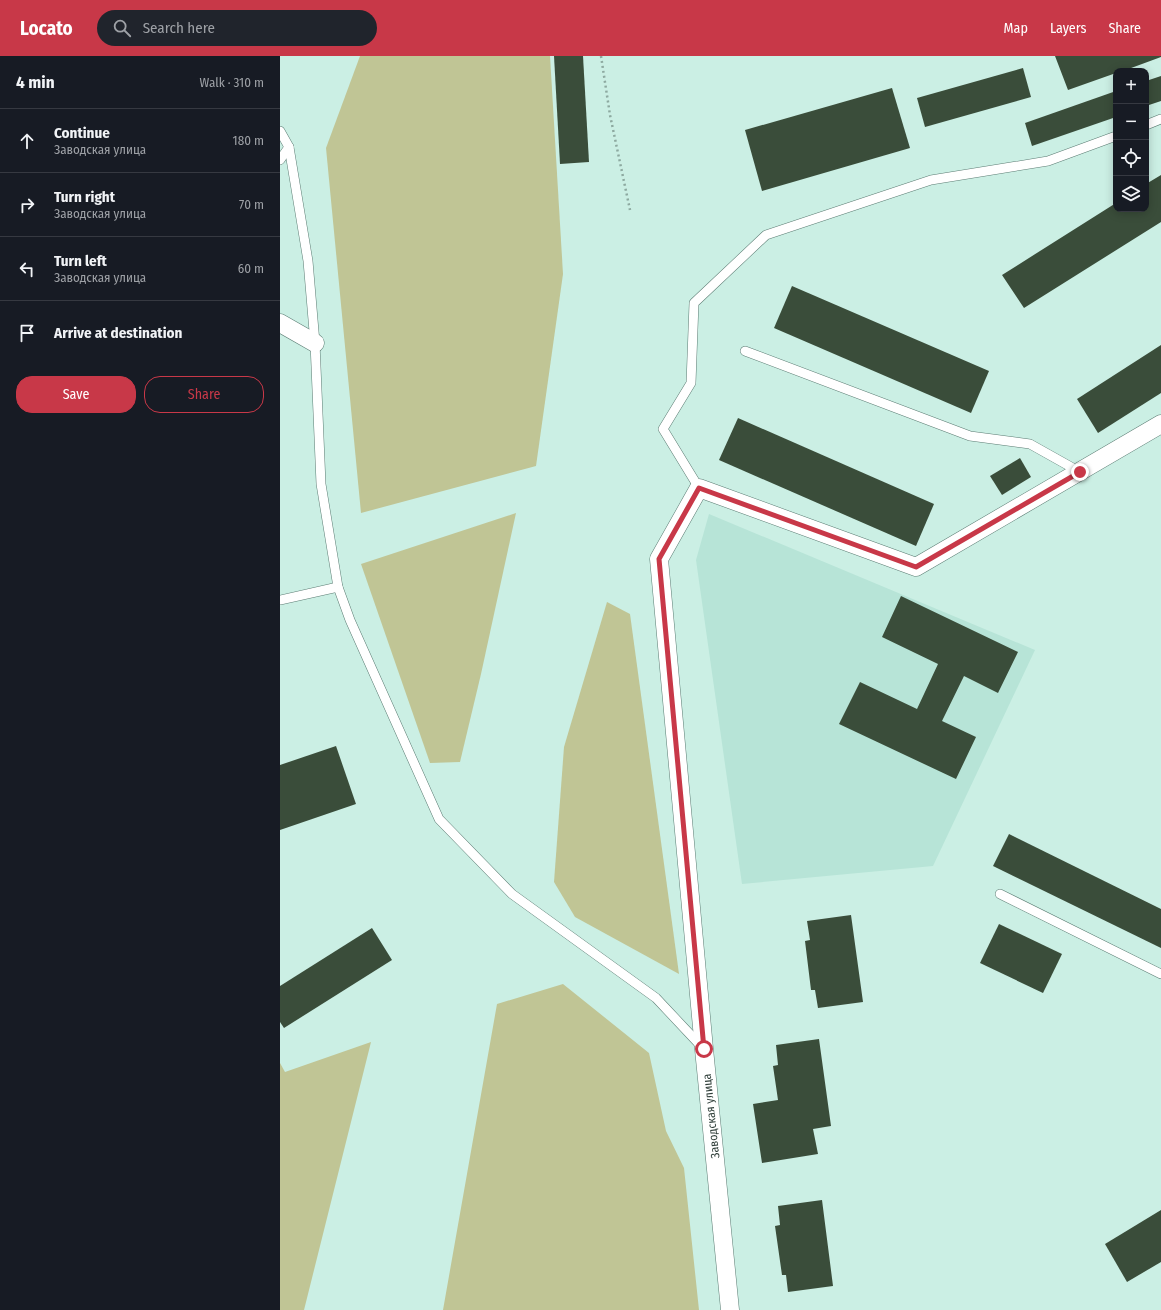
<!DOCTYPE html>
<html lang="en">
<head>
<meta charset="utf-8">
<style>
	body { margin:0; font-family:"Fira Sans Condensed",sans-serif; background:#20242c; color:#f1f3f6 }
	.controls { position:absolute; right:12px; top:12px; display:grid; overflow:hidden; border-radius:8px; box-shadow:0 2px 10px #0003 }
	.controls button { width:36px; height:36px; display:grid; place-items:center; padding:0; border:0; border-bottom:1px solid #363941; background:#171b24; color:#f1f3f6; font:20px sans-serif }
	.stop { position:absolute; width:12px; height:12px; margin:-9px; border:3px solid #c83848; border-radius:50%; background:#fff }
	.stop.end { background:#c83848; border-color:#fff; box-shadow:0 1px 4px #0008 }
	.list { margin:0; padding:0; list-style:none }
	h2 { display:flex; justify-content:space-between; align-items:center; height:52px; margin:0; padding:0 16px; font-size:17px }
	h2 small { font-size:13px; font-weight:400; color:#9ea1a6 }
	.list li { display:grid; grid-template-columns:26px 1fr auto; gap:12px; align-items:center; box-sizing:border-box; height:64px; padding:0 16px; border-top:1px solid #363941 }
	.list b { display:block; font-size:15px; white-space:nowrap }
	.list p { margin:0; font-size:13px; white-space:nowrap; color:#9ea1a6 }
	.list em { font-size:13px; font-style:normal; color:#9ea1a6 }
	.actions { display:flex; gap:8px; padding:12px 16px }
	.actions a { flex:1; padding:9px 0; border:1px solid #c83848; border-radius:16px; text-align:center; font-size:14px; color:#c83848 }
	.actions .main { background:#c83848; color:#fff }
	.icon { flex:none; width:22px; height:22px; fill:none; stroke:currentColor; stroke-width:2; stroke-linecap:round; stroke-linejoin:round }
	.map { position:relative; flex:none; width:881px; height:1254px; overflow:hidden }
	header { display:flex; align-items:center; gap:24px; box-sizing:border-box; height:56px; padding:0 20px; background:#c83848; color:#fff }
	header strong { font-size:19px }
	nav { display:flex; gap:22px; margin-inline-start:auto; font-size:14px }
	.search { width:280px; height:36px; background:#20242c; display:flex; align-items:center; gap:10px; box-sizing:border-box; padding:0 14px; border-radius:22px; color:#9ea1a6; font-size:15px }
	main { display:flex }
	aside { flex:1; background:#171b24 }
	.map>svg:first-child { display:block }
	.built { fill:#b7e4d7 }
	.green { fill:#c0c595 }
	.building { fill:#3a4d3a }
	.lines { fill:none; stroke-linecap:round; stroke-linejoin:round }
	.lane-casing { stroke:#5b7c73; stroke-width:10 }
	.street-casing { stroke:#5b7c73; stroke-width:19 }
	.path { stroke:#8da9a0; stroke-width:2.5; stroke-dasharray:2 3; stroke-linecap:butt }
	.lane { stroke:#fff; stroke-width:9 }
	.street { stroke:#fff; stroke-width:18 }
	.route { stroke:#c83848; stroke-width:5 }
	.labels { text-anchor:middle; stroke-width:4; stroke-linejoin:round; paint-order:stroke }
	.street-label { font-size:12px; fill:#303f3a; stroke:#fff }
</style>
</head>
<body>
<header>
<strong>Locato</strong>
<div class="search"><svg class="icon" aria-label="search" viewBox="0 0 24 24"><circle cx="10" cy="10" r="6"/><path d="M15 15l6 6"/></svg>Search here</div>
<nav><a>Map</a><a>Layers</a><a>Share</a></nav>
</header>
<main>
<aside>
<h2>4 min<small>Walk · 310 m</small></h2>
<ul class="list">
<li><svg class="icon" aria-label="ahead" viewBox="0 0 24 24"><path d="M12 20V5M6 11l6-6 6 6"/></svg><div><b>Continue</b><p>Заводская улица</p></div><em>180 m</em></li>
<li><svg class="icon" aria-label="right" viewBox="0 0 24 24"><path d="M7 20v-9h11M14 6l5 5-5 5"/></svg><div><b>Turn right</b><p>Заводская улица</p></div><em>70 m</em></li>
<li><svg class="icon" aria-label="left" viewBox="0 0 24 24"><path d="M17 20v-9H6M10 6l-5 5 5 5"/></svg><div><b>Turn left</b><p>Заводская улица</p></div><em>60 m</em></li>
<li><svg class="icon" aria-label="arrive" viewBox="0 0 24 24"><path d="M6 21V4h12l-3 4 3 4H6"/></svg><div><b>Arrive at destination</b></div></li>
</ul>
<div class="actions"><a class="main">Save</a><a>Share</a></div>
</aside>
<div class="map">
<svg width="881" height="1254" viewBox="0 0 881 1254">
	<rect width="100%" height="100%" fill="#cbefe4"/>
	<!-- built -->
	<polygon class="built" points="429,458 755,594 653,810 462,828 416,504"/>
	<!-- green -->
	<g class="green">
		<polygon points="80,0 270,0 283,218 256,410 81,457 46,92"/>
		<polygon points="236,457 201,618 180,706 150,707 81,508"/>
		<polygon points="327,546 350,558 399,918 295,861 274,826 284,691"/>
		<polygon points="283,928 369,997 386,1075 404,1112 419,1254 163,1254 217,948"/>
		<polygon points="91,986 24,1254 0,1254 0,1007 5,1016"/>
	</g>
	<!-- building -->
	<g class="building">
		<polygon points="274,0 303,0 309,106 280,108"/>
		<polygon points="775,0 881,0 881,1 843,15 836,15 836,17 788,34"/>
		<polygon points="743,12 751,41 645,71 637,42"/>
		<polygon points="881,20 881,45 866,50 866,25"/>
		<polygon points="612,32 630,92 482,135 465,74"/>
		<polygon points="836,35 836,61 752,90 745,67"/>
		<polygon points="881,119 881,166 744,252 722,219 836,147 836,153 866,153 866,128"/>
		<polygon points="512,230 709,315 691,357 494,272"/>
		<polygon points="881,289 881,337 818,377 797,343"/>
		<polygon points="458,362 654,448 636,490 439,404"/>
		<polygon points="740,402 751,421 722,439 710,420"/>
		<polygon points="621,540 738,596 718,637 684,620 662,665 696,681 676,723 559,668 580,626 637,653 658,608 602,581"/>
		<polygon points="56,690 76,748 0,774 0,709"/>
		<polygon points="729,778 881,853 881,892 713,810"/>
		<polygon points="571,859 583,946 538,952 535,934 531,934 525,885 530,884 527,865"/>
		<polygon points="719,868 782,898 763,937 700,907"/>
		<polygon points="92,872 112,904 4,972 0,966 0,930"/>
		<polygon points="539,983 551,1070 533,1073 538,1098 482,1107 473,1048 498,1044 493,1010 498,1009 496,989"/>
		<polygon points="542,1144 553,1230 508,1236 506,1219 502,1219 495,1170 500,1169 498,1150"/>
		<polygon points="881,1154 881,1206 847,1226 825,1188"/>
	</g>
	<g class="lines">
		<defs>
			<g id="lane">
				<polyline points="866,69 881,63"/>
				<polyline points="0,75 9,91 28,205 35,287 41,428 58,531 70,564 159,763 232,838 376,942 422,991"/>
				<polyline points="0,104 9,91"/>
				<polyline points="465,295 690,380 750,388 800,416"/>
				<polyline points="419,432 383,373 411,327 414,247 486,179 651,124 768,105 836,80"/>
				<polyline points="0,544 58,531"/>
				<polyline points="720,838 881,918"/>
			</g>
			<g id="street">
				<polyline points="0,267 35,287"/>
				<polyline points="450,1254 424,993 379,503 419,432 636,511 881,368"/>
			</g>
		</defs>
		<!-- lane casing -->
		<use href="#lane" class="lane-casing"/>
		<!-- street casing -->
		<use href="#street" class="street-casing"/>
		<!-- path -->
		<polyline class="path" points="321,0 330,59 350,154"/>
		<!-- lane -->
		<use href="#lane" class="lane"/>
		<!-- street -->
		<use href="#street" class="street"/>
	</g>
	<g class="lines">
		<!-- route -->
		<polyline class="route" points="424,993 379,503 419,432 636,511 800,416"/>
	</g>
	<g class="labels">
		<!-- street labels -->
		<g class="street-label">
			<text transform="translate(431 1060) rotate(-96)" y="4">Заводская улица</text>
		</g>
	</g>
</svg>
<div class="controls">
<button>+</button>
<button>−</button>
<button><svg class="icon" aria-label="locate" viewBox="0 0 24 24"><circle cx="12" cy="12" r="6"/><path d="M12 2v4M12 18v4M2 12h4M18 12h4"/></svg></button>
<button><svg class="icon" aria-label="layers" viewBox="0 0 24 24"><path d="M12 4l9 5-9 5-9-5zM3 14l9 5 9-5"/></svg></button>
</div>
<div class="stop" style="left:424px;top:993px"></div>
<div class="stop end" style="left:800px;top:416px"></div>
</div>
</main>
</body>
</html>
